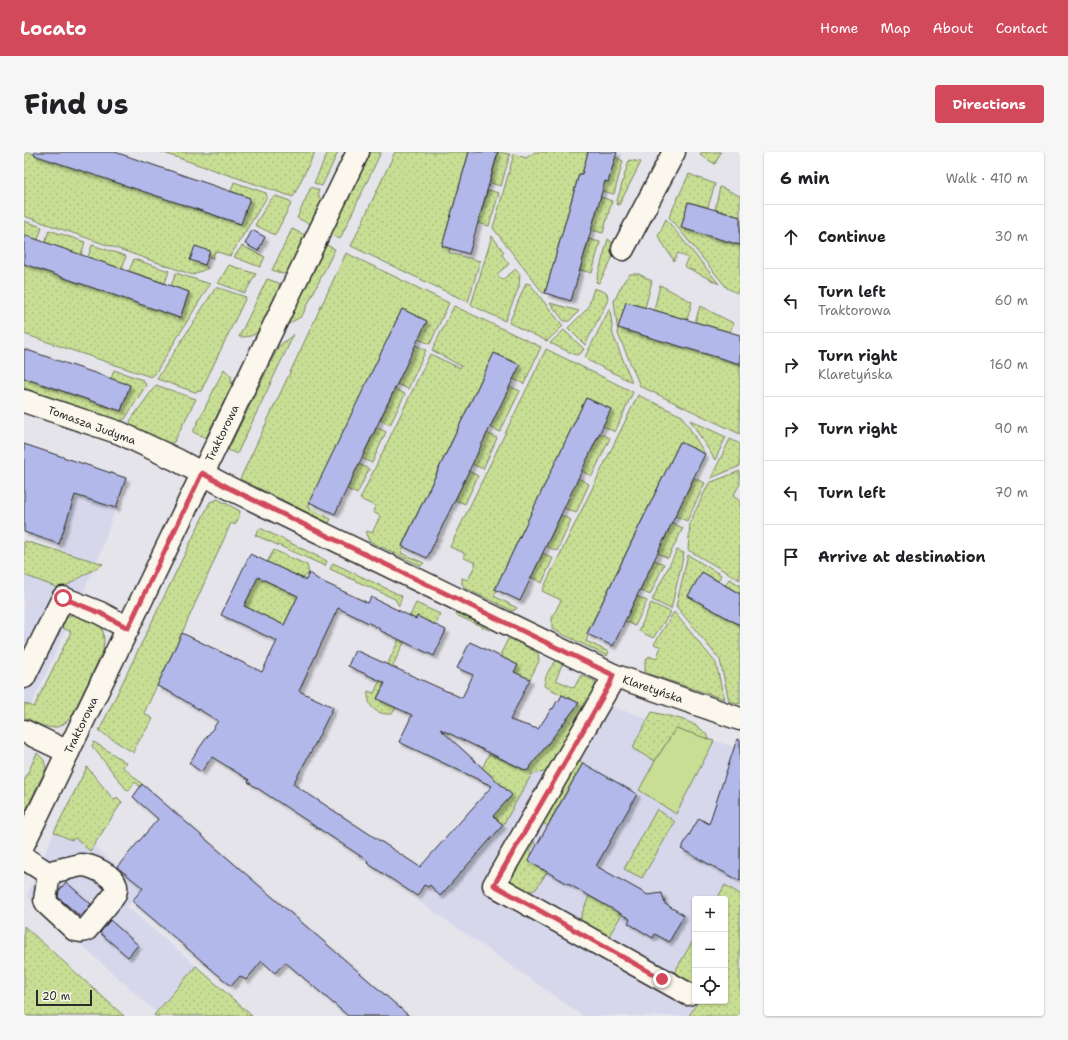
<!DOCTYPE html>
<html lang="en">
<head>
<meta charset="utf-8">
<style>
	body { margin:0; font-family:"Shantell Sans",sans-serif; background:#f6f6f6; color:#202124 }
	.controls { position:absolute; right:12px; bottom:12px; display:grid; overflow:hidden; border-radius:4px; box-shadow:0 1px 3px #0004 }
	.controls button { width:36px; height:36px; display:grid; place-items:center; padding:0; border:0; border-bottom:1px solid #e0e0e0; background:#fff; color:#202124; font:20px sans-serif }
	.scale { position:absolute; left:12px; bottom:10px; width:56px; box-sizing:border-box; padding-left:4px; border:2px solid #2b2b2b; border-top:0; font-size:11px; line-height:14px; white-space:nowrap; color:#2b2b2b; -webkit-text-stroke:3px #fbf7ec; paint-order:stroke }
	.stop { position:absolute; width:12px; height:12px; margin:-9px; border:3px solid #d1495b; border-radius:50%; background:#fff }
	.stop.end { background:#d1495b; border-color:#fff; box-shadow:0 1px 4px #0008 }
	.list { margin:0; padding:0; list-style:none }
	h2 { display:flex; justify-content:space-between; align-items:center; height:52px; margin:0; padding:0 16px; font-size:17px }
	h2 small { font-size:13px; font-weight:400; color:#757577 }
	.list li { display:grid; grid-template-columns:26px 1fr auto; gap:12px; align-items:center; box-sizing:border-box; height:64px; padding:0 16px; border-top:1px solid #e0e0e0 }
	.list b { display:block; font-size:15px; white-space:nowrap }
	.list p { margin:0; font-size:13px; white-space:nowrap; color:#757577 }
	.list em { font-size:13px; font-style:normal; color:#757577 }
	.icon { flex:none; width:22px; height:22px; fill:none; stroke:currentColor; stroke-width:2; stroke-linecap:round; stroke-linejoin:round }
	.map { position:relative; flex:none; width:716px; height:864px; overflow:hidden; border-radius:4px }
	header { display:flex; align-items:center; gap:24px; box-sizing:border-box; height:56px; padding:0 20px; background:#d1495b; color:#fff }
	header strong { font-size:19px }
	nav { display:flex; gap:22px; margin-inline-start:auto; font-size:14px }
	.intro { display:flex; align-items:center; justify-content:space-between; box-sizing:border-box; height:96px; padding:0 24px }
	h1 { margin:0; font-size:28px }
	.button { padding:10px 18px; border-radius:4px; background:#d1495b; color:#fff; font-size:14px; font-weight:700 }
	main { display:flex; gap:24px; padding:0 24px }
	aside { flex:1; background:#fff; border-radius:4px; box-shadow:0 1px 3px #0004 }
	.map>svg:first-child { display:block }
	.built { fill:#d6d7eb }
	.grass { fill:url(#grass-dots); stroke:#798460 }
	.park { fill:#c7de94; stroke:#798460 }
	.building { fill:#b2b9ea; stroke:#2b2b2b; fill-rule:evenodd; filter:url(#shadow) }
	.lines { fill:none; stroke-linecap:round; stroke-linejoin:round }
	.minor-casing { stroke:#2b2b2b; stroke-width:25 }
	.major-casing { stroke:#2b2b2b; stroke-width:25 }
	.minor { stroke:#fbf7ec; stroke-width:22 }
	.major { stroke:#fbf7ec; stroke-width:22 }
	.route { stroke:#d1495b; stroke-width:5 }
	.labels { text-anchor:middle; stroke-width:4; stroke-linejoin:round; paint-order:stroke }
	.street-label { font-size:11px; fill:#2b2b2b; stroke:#fbf7ec }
</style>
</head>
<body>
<header>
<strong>Locato</strong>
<nav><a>Home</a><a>Map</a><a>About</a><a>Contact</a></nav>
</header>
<div class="intro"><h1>Find us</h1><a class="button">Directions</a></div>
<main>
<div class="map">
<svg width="716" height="864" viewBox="0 0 716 864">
	<defs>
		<pattern id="grass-dots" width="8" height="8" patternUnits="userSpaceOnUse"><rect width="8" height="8" fill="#c7de94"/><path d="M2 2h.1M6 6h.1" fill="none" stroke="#abbf80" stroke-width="1.8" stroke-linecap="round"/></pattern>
		<filter id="shadow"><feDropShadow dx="3.5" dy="3.5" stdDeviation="1" flood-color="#0004"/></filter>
	</defs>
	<rect width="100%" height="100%" fill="#e5e4eb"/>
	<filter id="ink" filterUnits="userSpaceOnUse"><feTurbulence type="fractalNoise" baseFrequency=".025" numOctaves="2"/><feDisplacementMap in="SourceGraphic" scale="8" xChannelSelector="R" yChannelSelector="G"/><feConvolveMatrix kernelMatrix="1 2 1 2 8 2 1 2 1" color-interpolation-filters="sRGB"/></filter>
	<g filter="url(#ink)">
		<!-- built -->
		<g class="built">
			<polygon points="0,292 102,326 73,410 0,569 0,389 56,405 33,397 35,392 0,381"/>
			<polygon points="583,553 716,597 716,775 701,747 671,747 671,849 674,849 665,864 559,864 395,749 404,735 488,643"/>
			<polygon points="30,680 47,688 50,686 66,699 70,694 119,736 103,755 172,814 132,860 3,744"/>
		</g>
		<!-- grass -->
		<g class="grass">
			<polygon points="0,0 4,0 216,72 226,46 207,39 210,30 242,41 243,45 206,104 191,99 189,106 184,104 181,113 184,116 169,123 0,64"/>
			<polygon points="137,0 291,0 269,45"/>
			<polygon points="304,0 314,0 298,34 290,31"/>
			<polygon points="345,0 357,0 316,87 305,82"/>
			<polygon points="371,0 445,0 418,94 426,96 425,101 456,109 444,150 327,94"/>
			<polygon points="474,0 486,2 477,34 466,31"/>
			<polygon points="511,0 564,0 558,22 555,22 521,141 519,141 469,76 490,2 502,6"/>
			<polygon points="678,0 697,0 691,12 676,3"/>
			<polygon points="591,5 599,9 590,42 578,39 581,29 584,30"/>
			<polygon points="605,8 617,10 595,53 592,52"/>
			<polygon points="665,22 691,32 684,55 664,50 657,76 716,93 716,131 713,141 703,136 645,65"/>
			<polygon points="287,35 295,38 294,41 298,52 288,73 273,66"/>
			<polygon points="696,35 716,44 716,65 691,57"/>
			<polygon points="464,38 475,41 465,74 454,71"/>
			<polygon points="252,44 266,49 267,52 251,83 231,73 246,48"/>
			<polygon points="577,45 588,49 579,81 567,78"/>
			<polygon points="642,67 695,132 660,114 664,106 654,101 650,109 634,84"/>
			<polygon points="0,69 18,75 14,88 0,83"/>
			<polygon points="268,77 283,84 266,119 259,122 248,118"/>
			<polygon points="25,78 61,90 57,103 21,91"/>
			<polygon points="468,84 480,100 478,103 485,112 473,122 478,128 492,117 496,122 495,135 481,169 447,153"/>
			<polygon points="565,87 576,90 568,121 556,118"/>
			<polygon points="584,87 590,92 591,101 575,131 572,130"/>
			<polygon points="300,92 311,97 278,164 263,173 273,150"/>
			<polygon points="68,93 102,104 98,117 64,105"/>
			<polygon points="218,94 241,105 236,115 210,105"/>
			<polygon points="322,101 425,151 406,192 394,187 403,169 378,157 286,350 287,350 284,355 307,367 305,371 216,327"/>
			<polygon points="110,107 145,119 141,131 105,119"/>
			<polygon points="0,112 156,166 165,140 147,134 152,121 186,132 131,222 127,225 0,182"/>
			<polygon points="205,113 232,122 221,141 194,131"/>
			<polygon points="606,122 615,122 628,129 621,156 602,150 595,176 716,212 716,282 616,234 594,182 590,149 600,129"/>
			<path d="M 243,127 L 255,131 L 257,136 C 252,146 239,177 231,182 C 226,185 220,185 215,185 Z"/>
			<polygon points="502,131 506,132 539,174 523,189 485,171"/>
			<polygon points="636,133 668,150 663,168 630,158"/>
			<polygon points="192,135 222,145 177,239 171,240 133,227"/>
			<polygon points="570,136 583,141 584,148 561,193 544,176 564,156"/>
			<polygon points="526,151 555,159 545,169 540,169"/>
			<polygon points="430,154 517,195 500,232 489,227 495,213 470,201 378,393 380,395 377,401 400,411 397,414 345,389 342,382 343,379 348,381 356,364 349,360 351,354 336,347 406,202 436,216 437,214 408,198"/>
			<polygon points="676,154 709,171 706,180 671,170"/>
			<polygon points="586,156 589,183 608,230 563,208 561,205"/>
			<polygon points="540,178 560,197 557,201 552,203 526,191"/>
			<polygon points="270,182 213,302 204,298 255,194"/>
			<polygon points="391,193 402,198 384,237 373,232"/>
			<polygon points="522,197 609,240 591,280 579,274 587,257 562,246 471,437 473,438 470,444 493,456 489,459 441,436 438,432 438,426 444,428 452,411 440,406 440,401 426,395"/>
			<polygon points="200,217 207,224 208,233 182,286 169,280"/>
			<polygon points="90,218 119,228 122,233 101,267 96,269 0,236 0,226 97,259 106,233 87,227"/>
			<polygon points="132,233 172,247 150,290 146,292 107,274 106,269"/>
			<polygon points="485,234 496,239 476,280 466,275"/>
			<polygon points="371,237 381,242 366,273 356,268"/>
			<polygon points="614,243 658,264 681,302 656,290 563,481 565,482 562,489 585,500 583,504 528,477 528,466 537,448 518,439"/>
			<polygon points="666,268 702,285 691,308"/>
			<polygon points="353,275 362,280 348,311 338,306"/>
			<polygon points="463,281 473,286 459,317 448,312"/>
			<polygon points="576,281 586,286 568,324 557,319"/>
			<polygon points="706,287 716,292 716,314 687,326"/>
			<polygon points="335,312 345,317 333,342 323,337"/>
			<polygon points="445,319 454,324 441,352 431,348"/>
			<polygon points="716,319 716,332 709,344 716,349 716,428 664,398 666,370 685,331"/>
			<polygon points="554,326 565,332 552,361 540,356"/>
			<polygon points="670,326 681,331 663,369 651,364"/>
			<polygon points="194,347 216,359 215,365 211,373 207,371 158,481 120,561 129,567 111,595 110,601 75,579 186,350"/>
			<polygon points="537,363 547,368 533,399 522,394"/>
			<polygon points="648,371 659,376 644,406 634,401"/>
			<polygon points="236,376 303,409 301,414 231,383"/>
			<polygon points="0,389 73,410 79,412 37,437 0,423"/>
			<polygon points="250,398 283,413 285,421 279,426 243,410"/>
			<polygon points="653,398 660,401 647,457 628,448"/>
			<polygon points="519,401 529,406 518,431 507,425"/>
			<polygon points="664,403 697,423 694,429 678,420 664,444 716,473 716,552 705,549 696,508 652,454"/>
			<polygon points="630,408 640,412 626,443 616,438"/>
			<polygon points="309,411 378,444 375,454 371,447 306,417"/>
			<polygon points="234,425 274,444 260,473 220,454"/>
			<polygon points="705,427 716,433 716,442 701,433"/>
			<polygon points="613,444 623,449 611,474 601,469"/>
			<path d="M 392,451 L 416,462 L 413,470 L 408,472 L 393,464 L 353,546 L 372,556 L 368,562 C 352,563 343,555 344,539 L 350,541 Z"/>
			<polygon points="627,451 647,460 629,486 615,479"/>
			<polygon points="437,459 468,471 465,478 432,463 433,461"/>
			<polygon points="650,460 692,511 700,547 625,522 621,519 621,510 625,504 632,507 637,495 630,492"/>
			<path d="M 52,462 L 65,467 L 76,473 L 79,479 L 80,488 L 79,499 L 48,564 C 32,583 21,575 2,566 L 0,563 L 0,551 L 10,555 L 47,480 L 35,474 C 40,468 44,463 52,462 Z"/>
			<polygon points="484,487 487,487 514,501 515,509 506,527 490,520 494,513 477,505 477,501"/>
			<path d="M 532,509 L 538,512 L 532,528 L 550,536 L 557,523 L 571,529 L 572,537 L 526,619 L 508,622 L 479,673 L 469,664 L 488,643 L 473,629 L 468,634 L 453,627 L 465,602 L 503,619 L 555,551 L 520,534 C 521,524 525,516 532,509 Z"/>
			<path d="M 628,560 C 647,565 676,568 686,588 L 652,576 L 631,609 L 609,597 L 612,588 Z"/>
			<polygon points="70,590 103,611 98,614 118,632 116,634 111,630 105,639 102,637 68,594"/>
			<polygon points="13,601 20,608 22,617 0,662 0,629"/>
			<polygon points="550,605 559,611 525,670 547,683 546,686 515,669"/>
			<polygon points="63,615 90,648 93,645 98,650 66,699 51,686 47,688 30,680"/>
			<polygon points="633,657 651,670 618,726 600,717"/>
			<polygon points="512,674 516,677 509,688 511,691 506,699 508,701 504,709 523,720 512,737 503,741 478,727"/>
			<polygon points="701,733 716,742 716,864 665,864 674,849 701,849 701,747 693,747"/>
			<polygon points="565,744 598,762 582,789 554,772"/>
			<polygon points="0,774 100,864 0,864"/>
			<polygon points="671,785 671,828 665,835 652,827 650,821"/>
			<polygon points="172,814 228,864 131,864 130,863"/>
		</g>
		<!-- park -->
		<polygon class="park" points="652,576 690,589 652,662 615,638 631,609"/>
		<!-- building -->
		<g class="building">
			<polygon points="11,0 91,0 226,46 217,72 10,3"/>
			<polygon points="445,0 474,0 445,102 418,94"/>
			<polygon points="564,0 593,0 584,30 581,29 547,149 521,141 555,22 558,22"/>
			<polygon points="664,50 716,65 716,93 657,76"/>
			<polygon points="228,78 241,85 234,99 221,92"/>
			<polygon points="0,83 165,140 156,166 0,112"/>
			<polygon points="171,94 186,99 181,113 166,108"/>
			<polygon points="602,150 716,183 716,212 594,176"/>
			<polygon points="378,157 403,169 311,362 285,350"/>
			<polygon points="0,197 106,233 97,259 0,226"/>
			<polygon points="470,201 496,213 403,406 378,394"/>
			<polygon points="562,246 587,257 496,449 471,437"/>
			<polygon points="656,290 681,302 589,494 563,482"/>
			<polygon points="0,292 102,326 92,356 51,343 35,392 0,380"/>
			<path d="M 226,402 L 282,428 L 285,421 L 295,428 L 344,451 L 347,445 L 392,467 L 393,464 L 422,478 L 410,504 L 355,478 L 355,476 L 314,456 L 275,539 L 309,555 L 290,594 L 269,632 L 396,715 L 468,634 L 375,590 L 388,563 L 353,547 L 361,531 L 324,514 L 331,498 L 438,546 L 449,523 L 433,516 L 446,490 L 494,513 L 490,520 L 506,527 L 486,568 L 514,577 L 528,556 L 529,557 L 533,549 L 534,550 L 538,543 L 555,551 L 503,619 L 416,577 L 488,643 L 469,664 L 479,673 L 416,744 L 406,733 L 404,735 L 400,733 L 393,744 L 343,711 L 344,709 L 224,630 L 225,628 L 188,605 L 177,620 L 165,611 L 194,569 L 148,541 L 133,534 L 158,481 L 238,520 L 253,489 L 197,463 ZM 234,425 L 274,444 L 260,473 L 220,454 Z"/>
			<polygon points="678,420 716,442 716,473 664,444"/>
			<polygon points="713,587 716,588 716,729 657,697 675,666 685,672"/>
			<polygon points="559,611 613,642 572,714 624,743 638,741 641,752 660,763 645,790 631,782 629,786 604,771 606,767 504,709"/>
			<polygon points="118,632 336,821 385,864 324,864 261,810 251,821 238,809 222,828 216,824 207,834 108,749 119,736 93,715 134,667 109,645"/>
			<polygon points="42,730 67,752 57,765 34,745 35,739"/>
			<polygon points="86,768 114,793 104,805 76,781"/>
		</g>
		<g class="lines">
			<defs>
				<g id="minor">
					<polyline points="599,97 650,0"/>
					<polyline points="0,249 96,281 153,308 207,337 589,523 716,567"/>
					<polyline points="589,523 586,532 470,733 664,842"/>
					<polyline points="0,525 39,446 76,461 104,476"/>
					<polyline points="0,579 44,600"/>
					<polyline points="0,706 25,722"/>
					<path d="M 57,713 C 67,713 89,723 92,734 C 93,738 91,741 90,744 L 62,778 L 57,779 L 51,778 L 24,753 L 21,748 L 25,722 L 31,719 Z"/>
				</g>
				<polyline id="major" points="0,691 334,0"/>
			</defs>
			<!-- minor casing -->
			<use href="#minor" class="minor-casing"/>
			<!-- major casing -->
			<use href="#major" class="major-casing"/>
			<!-- minor -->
			<use href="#minor" class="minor"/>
			<!-- major -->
			<use href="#major" class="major"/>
		</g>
	</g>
	<g class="lines" filter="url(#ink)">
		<!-- route -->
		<polyline class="route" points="39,446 76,461 104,476 178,321 207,337 589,523 586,532 470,733 638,827"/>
	</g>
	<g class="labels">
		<!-- street labels -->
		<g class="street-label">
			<text transform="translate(68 273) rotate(20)" y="4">Tomasza Judyma</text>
			<text transform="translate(198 281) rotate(-64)" y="4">Traktorowa</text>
			<text transform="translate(629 537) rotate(19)" y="4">Klaretyńska</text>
			<text transform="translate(57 573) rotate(-64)" y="4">Traktorowa</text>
		</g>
	</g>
</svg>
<div class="controls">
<button>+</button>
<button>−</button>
<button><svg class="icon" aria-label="locate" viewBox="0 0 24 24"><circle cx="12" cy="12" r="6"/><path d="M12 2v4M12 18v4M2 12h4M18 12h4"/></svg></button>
</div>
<div class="scale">20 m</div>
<div class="stop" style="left:39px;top:446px"></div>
<div class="stop end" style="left:638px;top:827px"></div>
</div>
<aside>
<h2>6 min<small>Walk · 410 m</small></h2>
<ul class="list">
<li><svg class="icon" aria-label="ahead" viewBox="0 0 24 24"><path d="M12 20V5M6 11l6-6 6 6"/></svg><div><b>Continue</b></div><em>30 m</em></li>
<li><svg class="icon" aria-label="left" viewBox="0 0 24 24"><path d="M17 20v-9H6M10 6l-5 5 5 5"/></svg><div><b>Turn left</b><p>Traktorowa</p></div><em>60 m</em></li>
<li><svg class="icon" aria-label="right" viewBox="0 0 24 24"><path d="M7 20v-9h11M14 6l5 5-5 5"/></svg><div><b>Turn right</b><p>Klaretyńska</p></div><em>160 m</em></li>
<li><svg class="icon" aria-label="right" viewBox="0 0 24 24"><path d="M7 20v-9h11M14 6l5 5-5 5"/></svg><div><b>Turn right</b></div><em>90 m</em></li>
<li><svg class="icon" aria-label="left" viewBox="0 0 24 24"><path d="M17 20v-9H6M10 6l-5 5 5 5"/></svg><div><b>Turn left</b></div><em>70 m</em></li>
<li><svg class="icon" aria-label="arrive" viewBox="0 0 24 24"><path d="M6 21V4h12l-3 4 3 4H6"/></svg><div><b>Arrive at destination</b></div></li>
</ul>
</aside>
</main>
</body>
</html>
